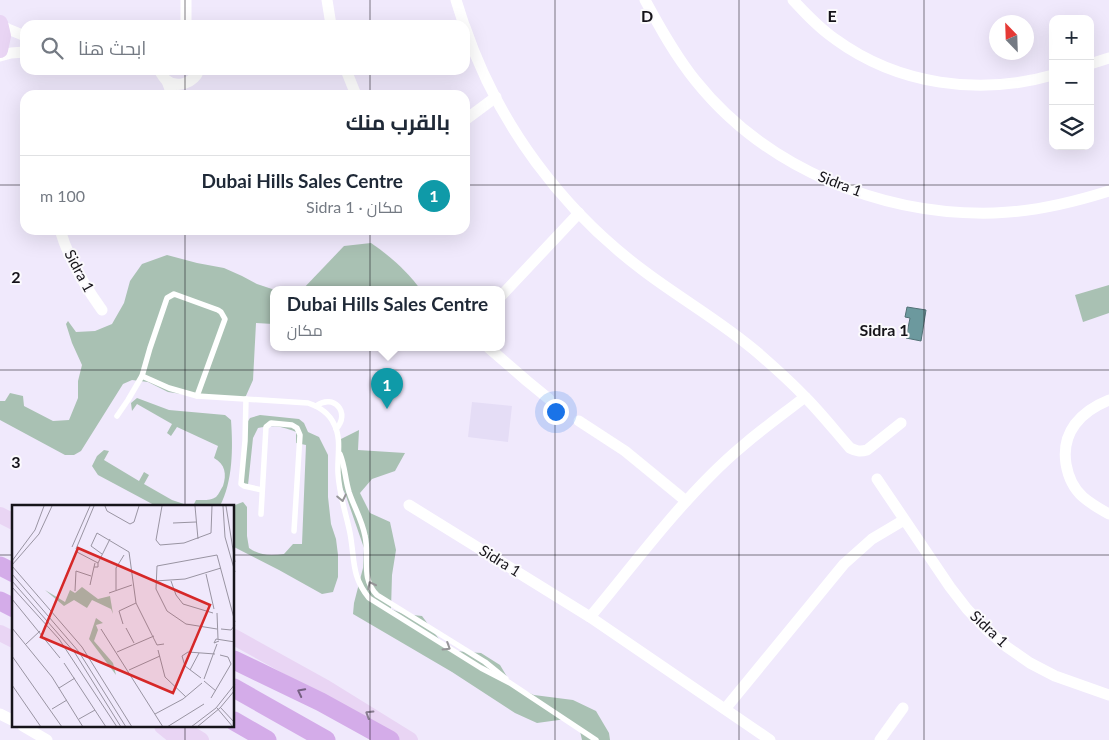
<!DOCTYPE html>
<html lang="ar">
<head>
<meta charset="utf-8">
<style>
	body { margin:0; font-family:Lato,Cairo,sans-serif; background:#f6f6f7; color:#1f2937; direction:rtl }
	.controls { position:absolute; right:15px; top:15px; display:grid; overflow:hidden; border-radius:10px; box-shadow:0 5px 20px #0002 }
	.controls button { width:45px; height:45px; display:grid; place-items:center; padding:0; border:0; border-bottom:1px solid #e0e1e3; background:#fff; color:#1f2937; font:25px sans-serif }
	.compass { position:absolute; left:989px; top:15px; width:45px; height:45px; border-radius:50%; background:#fff; box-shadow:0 5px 20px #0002; rotate:337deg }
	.you { position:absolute; left:555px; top:411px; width:18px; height:18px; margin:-12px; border:4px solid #fff; border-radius:50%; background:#1a73e8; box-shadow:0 0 0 8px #1a73e833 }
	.badge { display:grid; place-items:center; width:32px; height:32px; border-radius:50%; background:#1a73e8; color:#fff; font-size:16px; font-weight:700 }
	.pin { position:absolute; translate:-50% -41px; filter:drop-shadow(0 1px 2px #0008) }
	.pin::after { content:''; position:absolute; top:26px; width:18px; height:15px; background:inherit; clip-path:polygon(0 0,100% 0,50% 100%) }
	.popup { position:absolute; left:270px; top:286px; width:235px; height:65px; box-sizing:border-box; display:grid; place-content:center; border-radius:10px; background:#fff; filter:drop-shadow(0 1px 4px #0005); font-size:16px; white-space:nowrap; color:#747a83 }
	.popup b { font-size:19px; color:#1f2937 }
	.popup::after { content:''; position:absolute; left:50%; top:100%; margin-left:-10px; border:10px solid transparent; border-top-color:#fff }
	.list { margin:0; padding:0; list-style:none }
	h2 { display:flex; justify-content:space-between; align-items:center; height:65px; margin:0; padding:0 20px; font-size:21px }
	h2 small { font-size:16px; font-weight:400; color:#747a83 }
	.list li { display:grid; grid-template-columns:32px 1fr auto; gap:15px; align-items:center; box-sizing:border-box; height:80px; padding:0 20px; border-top:1px solid #e0e1e3 }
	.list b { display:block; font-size:19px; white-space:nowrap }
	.list p { margin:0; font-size:16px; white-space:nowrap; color:#747a83 }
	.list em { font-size:16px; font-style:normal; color:#747a83 }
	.icon { flex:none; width:28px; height:28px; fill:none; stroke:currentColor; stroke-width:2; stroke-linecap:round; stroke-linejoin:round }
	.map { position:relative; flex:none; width:1109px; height:740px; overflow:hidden; direction:ltr }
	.search { position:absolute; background:#fff; box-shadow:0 5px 20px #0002; left:20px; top:20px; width:450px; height:55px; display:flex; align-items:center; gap:12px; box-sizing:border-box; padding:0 18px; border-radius:15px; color:#747a83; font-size:19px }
	.panel { position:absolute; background:#fff; box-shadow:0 5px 20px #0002; left:20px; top:90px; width:450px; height:145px; border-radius:15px; direction:rtl }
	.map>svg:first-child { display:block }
	.built { fill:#e5ddf6 }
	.green { fill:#a9c1b3 }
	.water { fill:#6c999e; stroke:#527176 }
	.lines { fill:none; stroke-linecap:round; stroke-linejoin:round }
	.lane { stroke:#fff; stroke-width:5.5 }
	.street { stroke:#fff; stroke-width:11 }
	.secondary { stroke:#e9d5f4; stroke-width:16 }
	.primary { stroke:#d4ace9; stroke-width:19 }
	.oneway { stroke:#969598 }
	.oneway2 { stroke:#756082 }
	.oneway3 { stroke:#8a7e92 }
	.grid { fill:none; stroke:#16141a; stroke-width:1; stroke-opacity:0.55 }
	.labels { text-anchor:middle; stroke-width:4; stroke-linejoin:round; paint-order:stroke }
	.street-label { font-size:15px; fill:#16141a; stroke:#fbfafd }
	.neighbourhood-label { font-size:16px; font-weight:bold; fill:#16141a; stroke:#fbfafd }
	.inset-road { fill:none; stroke:#9994a2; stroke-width:1 }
	.view { fill:#d62828; fill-opacity:0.15; stroke:#d62828; stroke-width:2.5 }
	.inset-edge { fill:none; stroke:#16141a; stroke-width:2.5 }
	.grid-label { font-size:16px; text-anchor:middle; font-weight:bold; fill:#16141a; stroke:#fbfafd; stroke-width:4; stroke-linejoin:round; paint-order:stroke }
</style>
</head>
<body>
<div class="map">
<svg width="1109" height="740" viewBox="0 0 1109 740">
	<rect width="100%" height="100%" fill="#f0e9fc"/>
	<!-- built -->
	<polygon class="built" points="472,402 512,406 508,442 468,437"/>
	<!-- green -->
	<g class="green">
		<path d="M 371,243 C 390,256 407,271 421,290 L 302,290 L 344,246 Z"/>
		<polygon points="167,255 197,263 224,268 242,276 257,284 275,290 273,290 273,324 256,323 253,380 245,398 195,396 168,392 148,382 132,380 123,384 81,451 74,455 65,455 0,420 0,401 5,401 10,393 23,396 24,406 53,421 69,420 78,398 78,381 82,365 72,343 66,324 68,321 76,332 95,331 112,324 124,303 130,281 142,264"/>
		<polygon points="1109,285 1109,313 1083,322 1075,295"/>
		<path d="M 137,398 L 169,410 L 225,415 L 231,420 C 233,448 233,481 220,506 L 193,506 L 196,500 C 202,500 211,501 216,497 C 219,494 221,489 223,486 C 227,474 225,464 214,458 L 218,446 L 177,427 L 171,436 L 167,433 L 172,424 L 137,404 L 132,411 L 131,403 Z"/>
		<path d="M 260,415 L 299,419 L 304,423 L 308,432 L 319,437 L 328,455 L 328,497 L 331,524 L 336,539 L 338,555 L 338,577 L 333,592 L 322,594 L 279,570 L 234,547 L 234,507 L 235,505 L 243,502 L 247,507 L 247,536 L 249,548 C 260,556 271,556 284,554 L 293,544 L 302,544 L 306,445 L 296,443 L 296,432 C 281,426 273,425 258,428 L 253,438 L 248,485 L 243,487 L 245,426 L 250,418 Z"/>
		<polygon points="359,430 358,450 405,453 395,471 372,479 360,493 370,513 390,522 396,550 392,575 391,609 404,614 422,616 439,639 455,651 481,653 500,665 512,685 534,695 573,700 596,711 609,733 610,740 582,740 579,727 566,719 537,723 515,713 452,672 353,614 354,603 363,568 364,548 346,496 339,481 337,441"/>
		<polygon points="104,450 109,451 104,460 139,481 144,472 149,475 144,484 172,500 190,506 156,506 98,475 92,466 97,456"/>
	</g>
	<!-- water -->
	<polygon class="water" points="907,307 926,310 921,341 906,338 910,318 905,317"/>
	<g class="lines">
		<!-- lane -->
		<g class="lane">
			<path d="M 142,376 L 169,388 L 197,396 L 308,403 C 320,407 329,413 334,424 C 342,439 337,457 338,473 C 339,494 346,513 350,533 C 355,560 351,576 369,598 L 481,668 L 510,683 L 596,740"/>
			<polyline points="246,399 245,441 241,484 244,486 262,490"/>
			<path d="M 316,406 C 334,393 351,413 336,429"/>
			<polyline points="117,416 128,400 142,376 150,348 166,301 167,298 174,294 218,310 221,312 225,319 197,396"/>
			<path d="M 340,454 C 345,466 345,479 349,492 C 354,507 362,520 365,536 C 370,557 360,578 377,595 L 485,662 L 506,679"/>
			<polyline points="261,514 266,427 271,423 292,425 297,428 300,435 294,531"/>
		</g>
		<!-- street -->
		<g class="street">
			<polyline points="327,0 331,25"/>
			<polyline points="456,0 464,25"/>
			<path d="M 645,0 C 660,28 675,55 695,80 C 766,169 882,216 994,213 C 1033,212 1071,203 1109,191"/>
			<path d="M 793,0 C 806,14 819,28 835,39 C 898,85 979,96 1053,75"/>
			<polyline points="1,25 8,29 25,36"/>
			<polyline points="186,25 186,0"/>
			<path d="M 465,27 C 498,124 562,210 644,271 C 681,299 722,322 758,353 C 774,367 790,381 805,397 C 821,413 835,431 850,448 C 856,451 860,452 867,450 L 901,423"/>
			<polyline points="0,56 11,53 25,52"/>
			<polyline points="1090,64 1109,58"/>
			<path d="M 159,70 C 161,73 163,77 166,80 C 177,89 194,83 199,70"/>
			<polyline points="346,70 356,95"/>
			<polyline points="167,81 172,95"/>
			<polyline points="465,120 496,97"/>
			<path d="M 60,230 C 69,260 84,285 102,310"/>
			<polyline points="501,296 579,213"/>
			<polyline points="489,348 527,381 549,399"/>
			<path d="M 1109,400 C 1081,411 1061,432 1066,464 C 1068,476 1074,489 1083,497 C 1091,504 1100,509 1109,514"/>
			<polyline points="579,421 625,451 686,501"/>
			<polyline points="877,479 950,587 967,609 986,629 1007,647 1030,663 1055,676 1109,695"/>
			<polyline points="409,505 590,617 770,740"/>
			<path d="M 590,617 C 630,569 667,519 711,475 C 740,445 773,422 805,397"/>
			<polyline points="725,709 844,564 872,539 904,520"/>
			<polyline points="0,714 14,721"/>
			<polyline points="23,726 47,740"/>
			<polyline points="880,740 903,708"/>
		</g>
		<!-- secondary -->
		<g class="secondary">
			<polyline points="0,23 3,36 0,50"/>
			<polyline points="0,515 14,522"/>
			<polyline points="0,633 14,640"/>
			<polyline points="234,637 326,688 410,740"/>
			<polyline points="162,726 179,740"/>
			<polyline points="178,726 201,740"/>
		</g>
		<!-- primary -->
		<g class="primary">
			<polyline points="0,566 14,573"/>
			<polyline points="0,601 14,608"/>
			<polyline points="234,660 321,702 390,740"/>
			<polyline points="234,688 326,740"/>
			<polyline points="234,721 267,740"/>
		</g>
	</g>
	<!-- one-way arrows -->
	<defs><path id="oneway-chevron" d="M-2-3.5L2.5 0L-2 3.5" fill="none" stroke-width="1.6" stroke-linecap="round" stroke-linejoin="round" transform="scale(1.25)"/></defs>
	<g class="oneway">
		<use href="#oneway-chevron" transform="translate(342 498) rotate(78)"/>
		<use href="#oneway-chevron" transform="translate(371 585) rotate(-117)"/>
		<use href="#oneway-chevron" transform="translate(447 647) rotate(32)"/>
	</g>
	<use class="oneway2" href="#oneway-chevron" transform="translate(301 692) rotate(-153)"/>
	<use class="oneway3" href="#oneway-chevron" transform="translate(369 714) rotate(-148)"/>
	<!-- grid -->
	<path class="grid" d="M 185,0 L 185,25M 370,0 L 370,25M 555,0 L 555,740M 739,0 L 739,740M 924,0 L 924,740M 185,70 L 185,95M 370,70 L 370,95M 0,185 L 25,185M 465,185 L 1109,185M 185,230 L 185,506M 370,230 L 370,740M 0,370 L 1109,370M 0,555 L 14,555M 234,555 L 1109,555M 185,726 L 185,740"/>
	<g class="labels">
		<!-- street labels -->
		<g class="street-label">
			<text transform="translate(840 184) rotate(21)" y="5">Sidra 1</text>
			<text transform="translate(79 271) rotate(62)" y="5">Sidra 1</text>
			<text transform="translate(500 561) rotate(32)" y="5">Sidra 1</text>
			<text transform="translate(989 629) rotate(43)" y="5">Sidra 1</text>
		</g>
		<!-- neighbourhood labels -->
		<g class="neighbourhood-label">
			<text x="884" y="336">Sidra 1</text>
		</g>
	</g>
	<!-- overview -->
	<g transform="translate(12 505)">
		<rect width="222" height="222" fill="#f0e9fc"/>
		<path d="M 70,82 L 86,94 L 98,91 L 101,109 L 99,104 L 80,95 L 75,103 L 62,95 L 52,101 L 33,85 L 53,97 L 58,85 L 63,88 ZM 84,113 L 91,118 L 84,120 L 86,125 L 82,136 L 101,158 L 104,170 L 77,134 Z" fill="#a9c1b3"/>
		<path class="inset-road" d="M 93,1 L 95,6 L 118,19 L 122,17 L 127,1M 150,1 L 144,35 L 148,40 L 172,38 L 199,28 L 200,1M 183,1 L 186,34M 211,1 L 213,32 L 223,67M 214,1 L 223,57M 161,18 L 184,17M 60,42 L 78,1M 64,44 L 82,1M 65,47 L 86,58 L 86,62 L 82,62 L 83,58M 90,49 L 79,41 L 85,28 L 117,47 L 124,98 L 145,140 L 152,139M 0,56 L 23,25 L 32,1M 86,58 L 98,34M 0,60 L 27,29 L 40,1M 0,61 L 70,142 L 120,222M 0,69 L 67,147 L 114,222M 194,69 L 202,104M 0,76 L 63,148 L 109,222M 143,76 L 173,74 L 209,63M 159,76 L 164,90 L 171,99 L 201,108M 78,80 L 82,62M 0,82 L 47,134 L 105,222M 104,85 L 104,63 L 112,50M 63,86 L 64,66 L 79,71M 97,88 L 120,80M 0,94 L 48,153M 205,108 L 206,134M 111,119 L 107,106 L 124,98M 0,123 L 40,172 L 71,222M 114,123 L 122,138M 89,124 L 151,222M 205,124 L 174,119 L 155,106 L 144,84 L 145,61 L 205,50 L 223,117M 209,124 L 219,125 L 223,120M 207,136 L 202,138 L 204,134 L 223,137M 14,139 L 28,126M 146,145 L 153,172 L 174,192M 105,147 L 142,131M 0,151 L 50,222M 52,158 L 94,222M 117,165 L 148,151M 178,165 L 187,148M 189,173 L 173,161 L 170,151 L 176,147 L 203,149M 192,174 L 205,139M 192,176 L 204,186M 0,180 L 29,222M 47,183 L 63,173M 199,193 L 219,159 L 216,152 L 208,150M 208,202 L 223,218M 205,203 L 221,222M 40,204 L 55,195M 143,209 L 171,194 L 190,178M 67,214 L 83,205M 155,222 L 192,199M 179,222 L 204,203 L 223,179M 185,222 L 208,203 L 223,185"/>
		<path class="view" d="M 66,43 L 198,100 L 161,188 L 29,132 Z"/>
		<rect width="222" height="222" class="inset-edge"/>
	</g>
	<g class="grid-label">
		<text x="647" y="22">D</text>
		<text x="832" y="22">E</text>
		<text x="16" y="283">2</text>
		<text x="16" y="468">3</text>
	</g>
</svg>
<div class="controls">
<button>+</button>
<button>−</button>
<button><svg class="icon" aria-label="layers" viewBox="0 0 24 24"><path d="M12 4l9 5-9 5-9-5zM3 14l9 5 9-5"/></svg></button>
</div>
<svg class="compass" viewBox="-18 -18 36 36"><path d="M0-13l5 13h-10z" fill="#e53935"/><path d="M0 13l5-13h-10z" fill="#747a83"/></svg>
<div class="you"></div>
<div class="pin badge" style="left:387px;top:409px;background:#0f9aa8">1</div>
<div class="popup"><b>Dubai Hills Sales Centre</b>مكان</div>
<div class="search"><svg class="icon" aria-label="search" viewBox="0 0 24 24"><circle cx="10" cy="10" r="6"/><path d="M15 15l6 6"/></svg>ابحث هنا</div>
<section class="panel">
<h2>بالقرب منك<small></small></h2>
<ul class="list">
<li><span class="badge" style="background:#0f9aa8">1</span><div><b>Dubai Hills Sales Centre</b><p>مكان · Sidra 1</p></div><em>100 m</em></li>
</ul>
</section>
</div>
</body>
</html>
